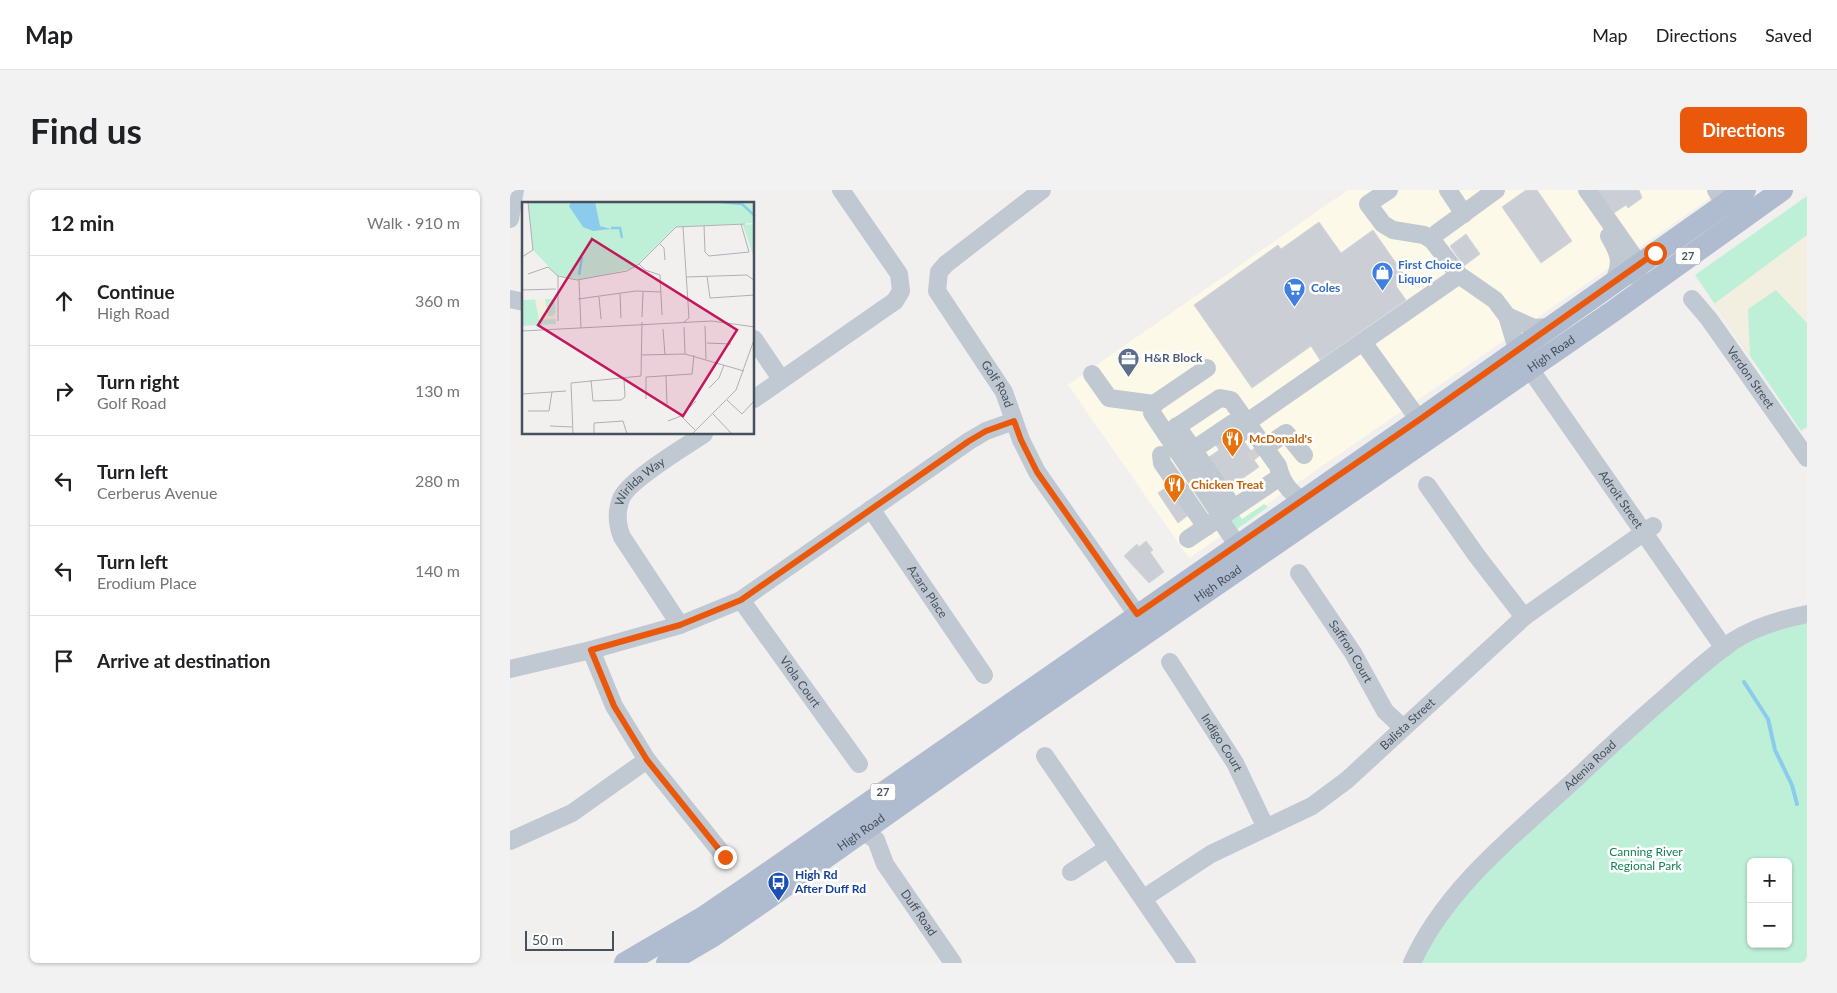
<!DOCTYPE html>
<html lang="en">
<head>
<meta charset="utf-8">
<style>
	body { margin:0; font-family:Lato,sans-serif; background:#f2f2f2; color:#202124 }
	.controls { position:absolute; right:15px; bottom:15px; display:grid; overflow:hidden; border-radius:8px; box-shadow:0 1px 4px #0004 }
	.controls button { width:45px; height:45px; display:grid; place-items:center; padding:0; border:0; border-bottom:1px solid #e0e0e0; background:#fff; color:#202124; font:25px sans-serif }
	.scale { position:absolute; left:15px; bottom:12px; width:89px; box-sizing:border-box; padding-left:5px; border:2px solid #47505d; border-top:0; font-size:14px; line-height:18px; white-space:nowrap; color:#47505d; -webkit-text-stroke:4px #fff; paint-order:stroke }
	.stop { position:absolute; width:15px; height:15px; margin:-11px; border:4px solid #ea580c; border-radius:50%; background:#fff }
	.stop.end { background:#ea580c; border-color:#fff; box-shadow:0 1px 5px #0008 }
	.list { margin:0; padding:0; list-style:none }
	h2 { display:flex; justify-content:space-between; align-items:center; height:65px; margin:0; padding:0 20px; font-size:21px }
	h2 small { font-size:16px; font-weight:400; color:#757577 }
	.list li { display:grid; grid-template-columns:32px 1fr auto; gap:15px; align-items:center; box-sizing:border-box; height:90px; padding:0 20px; border-top:1px solid #e0e0e0 }
	.list b { display:block; font-size:19px; white-space:nowrap }
	.list p { margin:0; font-size:16px; white-space:nowrap; color:#757577 }
	.list em { font-size:16px; font-style:normal; color:#757577 }
	.icon { flex:none; width:28px; height:28px; fill:none; stroke:currentColor; stroke-width:2; stroke-linecap:round; stroke-linejoin:round }
	.map { position:relative; flex:none; width:1297px; height:773px; overflow:hidden; border-radius:8px }
	header { display:flex; align-items:center; gap:30px; box-sizing:border-box; height:70px; padding:0 25px; background:#fff; border-bottom:1px solid #e0e0e0 }
	header strong { font-size:24px }
	nav { display:flex; gap:28px; margin-inline-start:auto; font-size:18px }
	.intro { display:flex; align-items:center; justify-content:space-between; box-sizing:border-box; height:120px; padding:0 30px }
	h1 { margin:0; font-size:35px }
	.button { padding:12px 22px; border-radius:8px; background:#ea580c; color:#fff; font-size:18px; font-weight:700 }
	main { display:flex; gap:30px; padding:0 30px }
	aside { flex:1; background:#fff; border-radius:8px; box-shadow:0 1px 4px #0004 }
	.map>svg:first-child { display:block }
	.commercial { fill:#fcf9e9 }
	.green { fill:#beefd7; fill-rule:evenodd }
	.sand { fill:#f3efe0 }
	.lines { fill:none; stroke-linecap:round; stroke-linejoin:round }
	.stream { stroke:#8bcced; stroke-width:4 }
	.building { fill:#cbced5; stroke:#d3d5db }
	.minor-tunnel { stroke:#d0d0d2; stroke-width:18; stroke-dasharray:18 9; stroke-linecap:butt }
	.minor { stroke:#c0c8d1; stroke-width:18 }
	.major { stroke:#afbbce; stroke-width:22 }
	.route { stroke:#ea580c; stroke-width:6 }
	.labels { text-anchor:middle; stroke-width:5; stroke-linejoin:round; paint-order:stroke }
	.shield { fill:#fff; stroke:#7e848e; stroke-width:1 }
	.shield-label { font-size:11px; font-weight:bold; fill:#47505d }
	.shop-label { font-size:12px; font-weight:bold; fill:#366cbe; stroke:#fff; text-anchor:start }
	.street-label { font-size:12px; fill:#47505d; stroke:#fff }
	.service-label { font-size:12px; font-weight:bold; fill:#4e5e75; stroke:#fff; text-anchor:start }
	.food-label { font-size:12px; font-weight:bold; fill:#c56008; stroke:#fff; text-anchor:start }
	.park-label { font-size:12px; fill:#178058; stroke:#fff }
	.transit-label { font-size:12px; font-weight:bold; fill:#164399; stroke:#fff; text-anchor:start }
	.inset-river { fill:none; stroke:#8bcced; stroke-width:2.5 }
	.inset-road { fill:none; stroke:#aeb0b5; stroke-width:1 }
	.view { fill:#c2185b; fill-opacity:0.15; stroke:#c2185b; stroke-width:2.5 }
	.inset-edge { fill:none; stroke:#47505d; stroke-width:2.5 }
</style>
</head>
<body>
<header>
<strong>Map</strong>
<nav><a>Map</a><a>Directions</a><a>Saved</a></nav>
</header>
<div class="intro"><h1>Find us</h1><a class="button">Directions</a></div>
<main>
<aside>
<h2>12 min<small>Walk · 910 m</small></h2>
<ul class="list">
<li><svg class="icon" aria-label="ahead" viewBox="0 0 24 24"><path d="M12 20V5M6 11l6-6 6 6"/></svg><div><b>Continue</b><p>High Road</p></div><em>360 m</em></li>
<li><svg class="icon" aria-label="right" viewBox="0 0 24 24"><path d="M7 20v-9h11M14 6l5 5-5 5"/></svg><div><b>Turn right</b><p>Golf Road</p></div><em>130 m</em></li>
<li><svg class="icon" aria-label="left" viewBox="0 0 24 24"><path d="M17 20v-9H6M10 6l-5 5 5 5"/></svg><div><b>Turn left</b><p>Cerberus Avenue</p></div><em>280 m</em></li>
<li><svg class="icon" aria-label="left" viewBox="0 0 24 24"><path d="M17 20v-9H6M10 6l-5 5 5 5"/></svg><div><b>Turn left</b><p>Erodium Place</p></div><em>140 m</em></li>
<li><svg class="icon" aria-label="arrive" viewBox="0 0 24 24"><path d="M6 21V4h12l-3 4 3 4H6"/></svg><div><b>Arrive at destination</b></div></li>
</ul>
</aside>
<div class="map">
<svg width="1297" height="773" viewBox="0 0 1297 773">
	<rect width="100%" height="100%" fill="#f2f0ef"/>
	<!-- commercial -->
	<polygon class="commercial" points="838,0 1212,0 679,368 558,195"/>
	<!-- green -->
	<g class="green">
		<polygon points="1297,6 1297,237 1291,241 1185,85"/>
		<polygon points="754,314 758,317 727,339 719,327 727,322 732,329"/>
		<path d="M 1297,424 L 1297,773 L 902,773 L 946,702 L 1204,464 ZM 1241,672 L 1278,672 L 1278,754 L 1241,754 Z"/>
	</g>
	<!-- sand -->
	<polygon class="sand" points="1297,45 1297,133 1266,100 1238,119 1240,165 1204,114"/>
	<g class="lines">
		<!-- stream -->
		<polyline class="stream" points="1234,492 1258,529 1265,560 1282,595 1287,614"/>
	</g>
	<!-- building -->
	<g class="building">
		<polygon points="1016,0 1027,0 1062,51 1031,73 992,17"/>
		<polygon points="1087,0 1129,0 1132,8 1118,18 1116,15 1104,23"/>
		<polygon points="809,32 831,63 863,40 897,89 886,96 896,110 810,170 801,156 742,198 684,115 768,55 771,59"/>
		<polygon points="956,44 970,64 954,76 940,56"/>
		<polygon points="720,239 738,248 734,251 741,261 745,258 750,265 744,270 749,277 719,298 699,267 709,260 703,251"/>
		<polygon points="659,295 681,323 668,333 648,303"/>
		<polygon points="636,351 643,360 640,362 654,382 639,393 614,366 627,354 629,357"/>
	</g>
	<g class="lines">
		<!-- minor-tunnel -->
		<polyline class="minor-tunnel" points="743,259 748,267"/>
		<!-- minor -->
		<g class="minor">
			<path id="s1" d="M 532,0 L 436,74 L 429,82 L 427,101 L 494,202 L 511,250 L 527,282 L 635,436"/>
			<path id="s2" d="M 879,0 L 858,14 L 873,34 L 883,40 L 914,45 L 922,50 L 949,85 L 985,110 L 997,126 L 1007,159 L 1020,179 L 1214,458"/>
			<polyline points="938,0 954,24"/>
			<polyline points="1077,0 1129,74 1128,88"/>
			<polyline points="1206,0 1215,15 1226,17"/>
			<polyline points="0,29 5,0"/>
			<path d="M 1099,46 C 1110,65 1112,71 1104,92"/>
			<polyline points="922,50 927,43 986,0"/>
			<polyline points="0,109 14,112"/>
			<path id="s3" d="M 1182,109 L 1199,129 L 1297,268"/>
			<polyline points="997,126 1024,138 1038,137"/>
			<polyline points="244,149 271,189"/>
			<polyline points="853,152 909,230"/>
			<polyline points="582,184 599,208 644,214"/>
			<polyline points="244,209 385,111 391,101 389,84 331,0"/>
			<polyline points="736,233 949,85"/>
			<polyline points="667,236 723,317"/>
			<polyline points="656,244 642,223 644,214 697,178"/>
			<polyline points="754,258 776,243 794,265"/>
			<polyline points="683,260 723,233 731,243"/>
			<polyline points="651,265 652,273 696,337"/>
			<polyline points="917,295 967,366 1014,427"/>
			<path id="s4" d="M 361,319 L 474,485"/>
			<path d="M 711,326 L 656,244 L 710,208 L 721,210 L 768,276 C 772,294 784,310 803,312"/>
			<polyline points="709,328 728,356"/>
			<polyline points="678,349 770,287"/>
			<path id="s5" d="M 789,383 L 843,463 L 875,521 L 892,537"/>
			<path id="s6" d="M 231,410 L 349,574"/>
			<path id="s7" d="M 170,435 L 112,347 C 107,335 106,322 111,309 C 117,291 176,256 194,244"/>
			<polyline points="81,460 104,516 137,570 215,667"/>
			<path id="s8" d="M 660,472 L 725,573 L 756,638"/>
			<polyline points="0,479 81,460 170,435 231,410 459,251 476,241 504,231"/>
			<polyline points="535,566 677,773"/>
			<path id="s9" d="M 342,639 L 353,641 L 366,650 L 375,674 L 443,773"/>
			<polyline points="0,651 62,623 137,570"/>
			<polyline points="561,682 598,658"/>
			<path id="s10" d="M 634,708 L 701,664 L 802,616 L 837,590 L 1014,427 L 1143,336"/>
			<path id="s11" d="M 902,773 C 937,695 1011,640 1072,583 C 1100,556 1129,530 1159,504 C 1179,486 1200,467 1223,451 C 1244,437 1272,429 1297,424"/>
		</g>
		<!-- major -->
		<g class="major">
			<polyline points="115,773 192,728 242,694 909,230 1235,0"/>
			<path id="s12" d="M 157,773 L 203,746 L 257,709 L 503,535 L 1102,122 L 1272,0"/>
		</g>
	</g>
	<g class="lines">
		<!-- route -->
		<polyline class="route" points="215,667 137,570 104,516 81,460 170,435 231,410 459,251 476,241 504,231 511,250 527,282 627,424 909,230 1145,63"/>
	</g>
	<!-- icons -->
	<defs>
		<symbol id="shop-pin" viewBox="-11 -11 22 30"><path d="M0 17L-7.5 6A9.5 9.5 0 1 1 7.5 6Z" fill="#3f7fe0" stroke="#fff"/><path d="M-5-2.5h2.3a2.7 3.5 0 0 1 5.4 0H5L5.5 6h-11ZM-1.5-2.5h3a1.5 2.3 0 0 0-3 0Z" fill="#fff"/></symbol>
		<symbol id="supermarket-pin" viewBox="-11 -11 22 30"><path d="M0 17L-7.5 6A9.5 9.5 0 1 1 7.5 6Z" fill="#3f7fe0" stroke="#fff"/><path d="M-6-5.5h2.5l.6 2H6L4.5 2H-2.5L-4.4-4H-6ZM-1.5 3.2a1.3 1.3 0 1 0 .1 0ZM3 3.2a1.3 1.3 0 1 0 .1 0Z" fill="#fff"/></symbol>
		<symbol id="office-pin" viewBox="-11 -11 22 30"><path d="M0 17L-7.5 6A9.5 9.5 0 1 1 7.5 6Z" fill="#5c6f8a" stroke="#fff"/><path d="M-6-3h4V-5.5h4V-3h4V5H-6ZM-1-4.5V-3h2v-1.5ZM-6 0V1H6V0Z" fill="#fff"/></symbol>
		<symbol id="restaurant-pin" viewBox="-11 -11 22 30"><path d="M0 17L-7.5 6A9.5 9.5 0 1 1 7.5 6Z" fill="#e8710a" stroke="#fff"/><path d="M-5-6h1v4h1v-4h1v4h1v-4h1v5L-1.5 .5V6h-2V.5L-5-1ZM5-6V6H3V1.5H1.5Q1.5-4 5-6Z" fill="#fff"/></symbol>
		<symbol id="bus-pin" viewBox="-11 -11 22 30"><path d="M0 17L-7.5 6A9.5 9.5 0 1 1 7.5 6Z" fill="#1a4fb4" stroke="#fff"/><path d="M-5-6H5V4H4V6H2V4H-2V6H-4V4H-5ZM-3.5-4V0h7V-4ZM-3.5 1.2v1.5H-2V1.2ZM2 1.2v1.5H3.5V1.2Z" fill="#fff"/></symbol>
	</defs>
	<g fill-rule="evenodd">
		<use href="#shop-pin" x="860" y="70" width="25" height="34"/>
		<use href="#supermarket-pin" x="772" y="86" width="25" height="34"/>
		<use href="#office-pin" x="606" y="156" width="25" height="34"/>
		<use href="#restaurant-pin" x="710" y="236" width="25" height="34"/>
		<use href="#restaurant-pin" x="652" y="282" width="25" height="34"/>
		<use href="#bus-pin" x="256" y="680" width="25" height="34"/>
	</g>
	<g class="labels">
		<!-- shield labels -->
		<g class="shield">
			<rect x="1165.5" y="57.5" width="25" height="17" rx="4"/>
			<rect x="360.5" y="593.5" width="25" height="17" rx="4"/>
		</g>
		<g class="shield-label">
			<text x="1178" y="70">27</text>
			<text x="373" y="606">27</text>
		</g>
		<!-- shop labels -->
		<g class="shop-label">
			<text x="888" y="79">First Choice<tspan x="888" dy="14">Liquor</tspan></text>
			<text x="801" y="102">Coles</text>
		</g>
		<!-- street labels -->
		<g class="street-label">
			<text dy="4" stroke="none"><textPath href="#s12" startOffset="1074">High Road</textPath></text>
			<text dy="4" stroke="none"><textPath href="#s3" startOffset="98">Verdon Street</textPath></text>
			<text dy="4" stroke="none"><textPath href="#s1" startOffset="262">Golf Road</textPath></text>
			<text dy="4" stroke="none"><textPath href="#s7" startOffset="170">Wirilda Way</textPath></text>
			<text dy="4" stroke="none"><textPath href="#s2" startOffset="428">Adroit Street</textPath></text>
			<text dy="4" stroke="none"><textPath href="#s12" startOffset="669">High Road</textPath></text>
			<text dy="4" stroke="none"><textPath href="#s4" startOffset="100">Azara Place</textPath></text>
			<text dy="4" stroke="none"><textPath href="#s5" startOffset="94">Saffron Court</textPath></text>
			<text dy="4" stroke="none"><textPath href="#s6" startOffset="101">Viola Court</textPath></text>
			<text dy="4" stroke="none"><textPath href="#s10" startOffset="318">Balista Street</textPath></text>
			<text dy="4" stroke="none"><textPath href="#s8" startOffset="96">Indigo Court</textPath></text>
			<text dy="4" stroke="none"><textPath href="#s11" startOffset="268">Adenia Road</textPath></text>
			<text dy="4" stroke="none"><textPath href="#s12" startOffset="234">High Road</textPath></text>
			<text dy="4" stroke="none"><textPath href="#s9" startOffset="112">Duff Road</textPath></text>
		</g>
		<!-- service labels -->
		<g class="service-label">
			<text x="634" y="172">H&amp;R Block</text>
		</g>
		<!-- food labels -->
		<g class="food-label">
			<text x="739" y="253">McDonald's</text>
			<text x="681" y="299">Chicken Treat</text>
		</g>
		<!-- park labels -->
		<g class="park-label">
			<text x="1136" y="666">Canning River<tspan x="1136" dy="14">Regional Park</tspan></text>
		</g>
		<!-- transit labels -->
		<g class="transit-label">
			<text x="285" y="689">High Rd<tspan x="285" dy="14">After Duff Rd</tspan></text>
		</g>
	</g>
	<!-- overview -->
	<g transform="translate(12 12)">
		<rect width="232" height="232" fill="#f2f0ef"/>
		<path d="M 6,0 L 232,0 L 232,21 L 153,25 L 112,66 L 58,78 L 35,73 L 11,48 ZM 232,22 L 232,56 L 221,23 ZM 33,97 L 34,122 L 0,124 L 0,98 Z" fill="#beefd7"/>
		<path d="M 13,97 L 23,97 L 26,114 L 31,114 L 34,109 L 34,117 L 17,118 Z" fill="#f3efe0"/>
		<path d="M 49,0 L 73,0 L 78,24 L 89,27 L 71,29 L 61,25 L 47,4 Z" fill="#8bcced"/>
		<path class="inset-river" d="M 198,0 L 220,2 L 233,14M 89,26 L 98,26 L 100,36M 57,73 L 60,55"/>
		<path class="inset-road" d="M 182,23 L 183,50 L 187,54 L 227,50 L 219,22M 161,25 L 167,116 L 162,120M 137,41 L 142,46 L 143,58M 0,55 L 11,48 L 6,0M 117,62 L 123,68 L 138,73 L 140,113M 6,72 L 26,65 L 36,74M 36,74 L 55,78 L 105,69 L 117,62 L 154,25 L 223,22M 36,74 L 36,119M 185,74 L 188,96 L 233,93M 164,75 L 225,73 L 233,79M 57,78 L 59,126M 0,88 L 34,87M 98,92 L 99,116M 77,95 L 79,117M 56,97 L 114,89 L 139,90M 120,115 L 121,90M 183,124 L 184,157M 162,125 L 163,152M 141,127 L 143,153M 0,129 L 190,119 L 233,125M 185,141 L 209,142M 120,153 L 163,152 L 222,169M 144,174 L 145,202M 69,178 L 71,199 L 99,198 L 103,195 L 102,177M 79,178 L 119,174 L 120,120M 187,186 L 197,176 L 202,163M 0,192 L 44,189M 124,197 L 124,175 L 170,172 L 172,153M 205,198 L 220,212 L 233,198M 6,209 L 27,209 L 30,190M 191,212 L 210,232M 159,214 L 174,229M 146,219 L 159,214 L 174,199M 28,224 L 50,225M 51,232 L 49,181 L 79,178M 72,232 L 72,221 L 101,219 L 105,232M 170,232 L 214,188 L 233,135"/>
		<path class="view" d="M 70,37 L 215,128 L 161,214 L 16,123 Z"/>
		<rect width="232" height="232" class="inset-edge"/>
	</g>
</svg>
<div class="controls">
<button>+</button>
<button>−</button>
</div>
<div class="scale">50 m</div>
<div class="stop" style="left:1145px;top:63px"></div>
<div class="stop end" style="left:215px;top:667px"></div>
</div>
</main>
</body>
</html>
